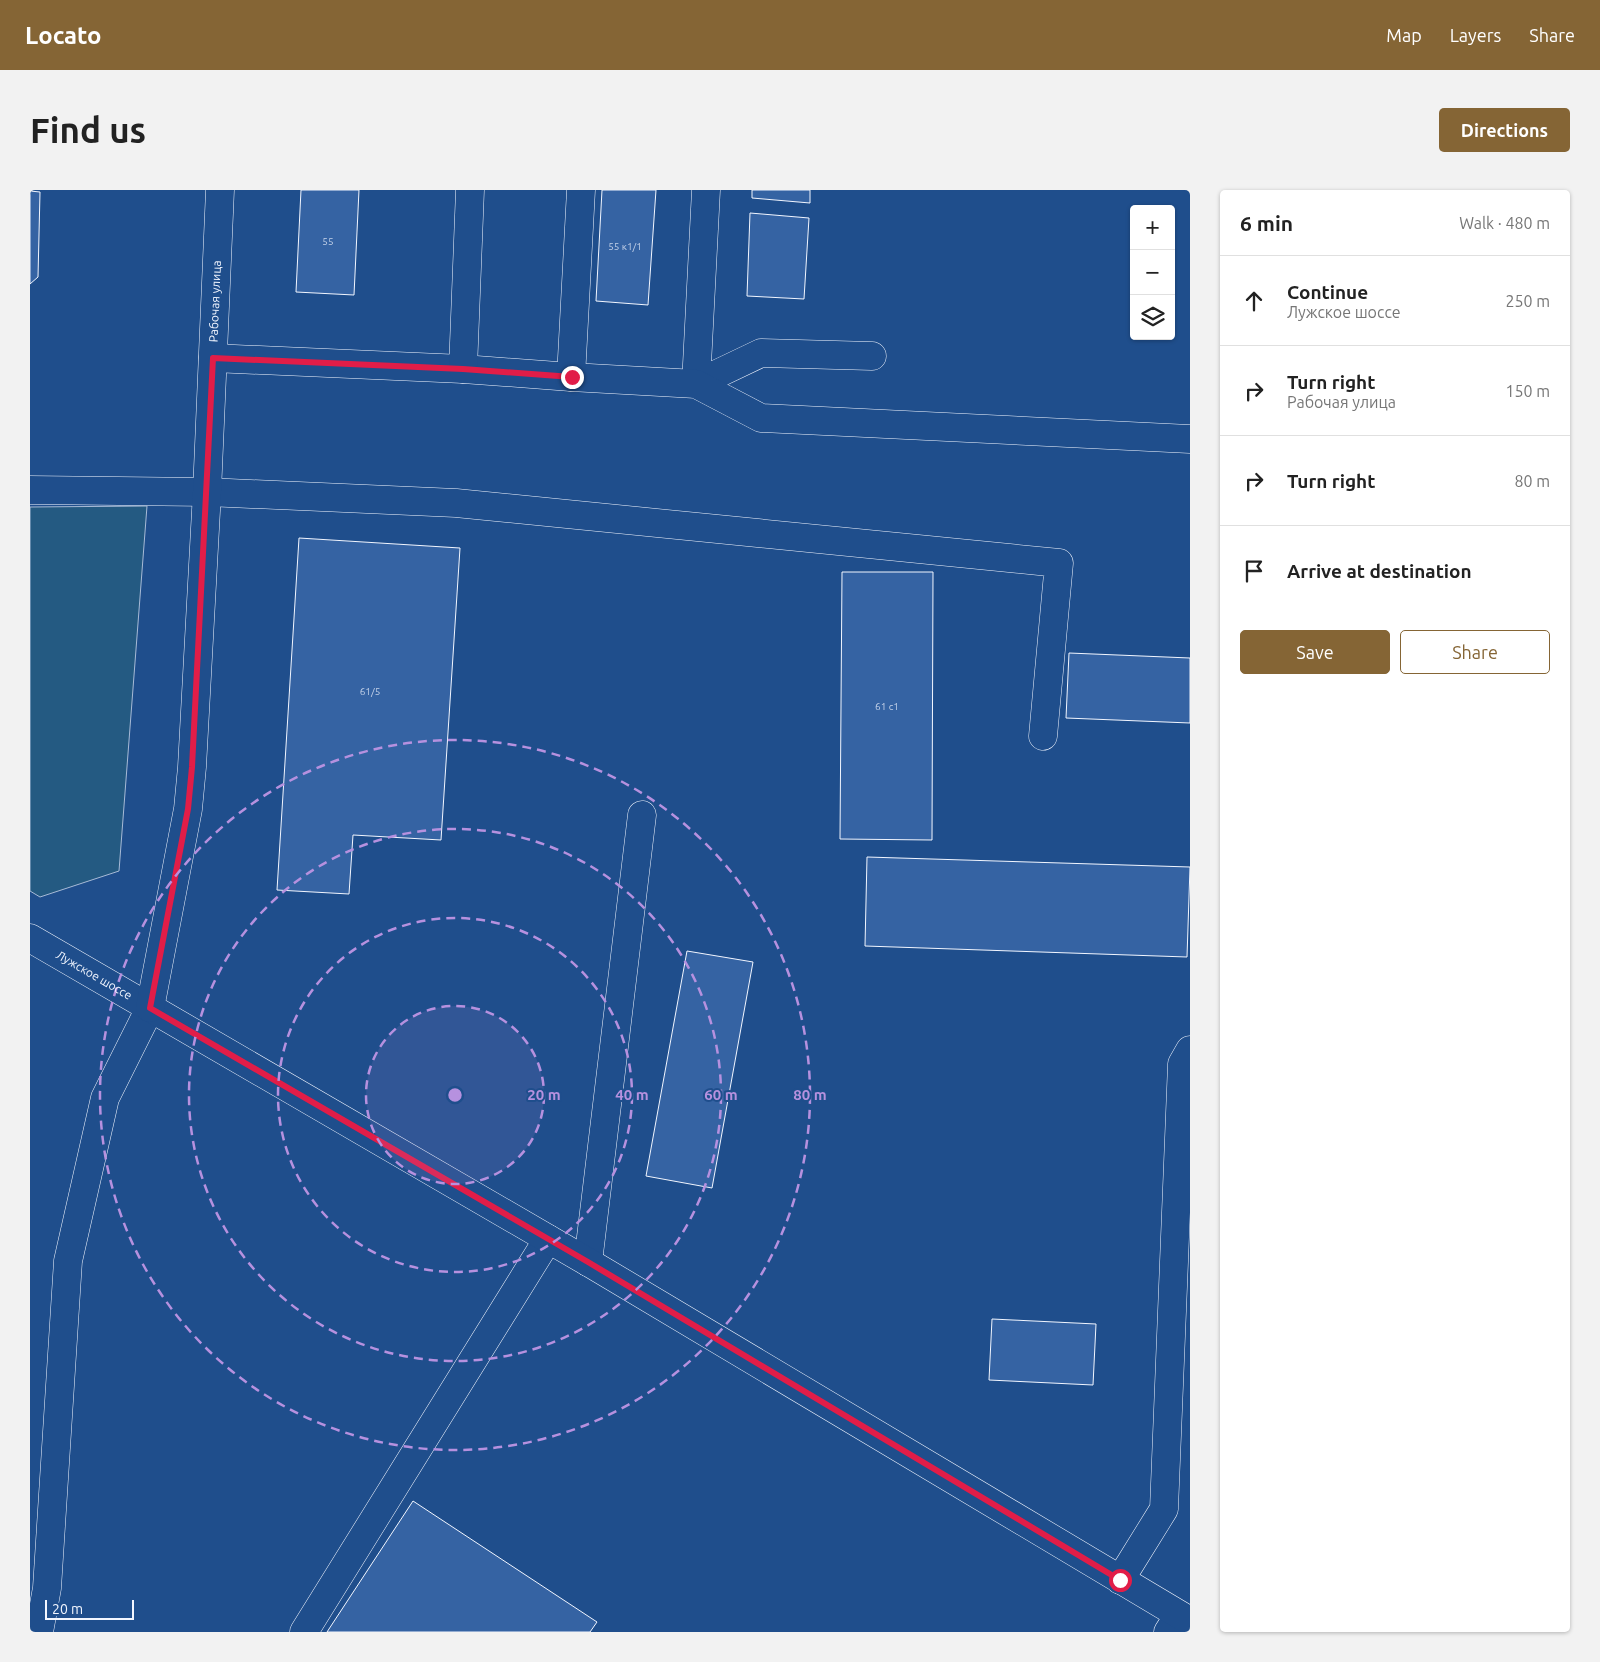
<!DOCTYPE html>
<html lang="en">
<head>
<meta charset="utf-8">
<style>
	body { margin:0; font-family:Ubuntu,sans-serif; background:#f2f2f2; color:#222 }
	.controls { position:absolute; right:15px; top:15px; display:grid; overflow:hidden; border-radius:5px; box-shadow:0 1px 4px #0004 }
	.controls button { width:45px; height:45px; display:grid; place-items:center; padding:0; border:0; border-bottom:1px solid #e0e0e0; background:#fff; color:#222; font:25px sans-serif }
	.scale { position:absolute; left:15px; bottom:12px; width:89px; box-sizing:border-box; padding-left:5px; border:2px solid #f2f6ff; border-top:0; font-size:14px; line-height:18px; white-space:nowrap; color:#f2f6ff; -webkit-text-stroke:4px #1f4e8c; paint-order:stroke }
	.stop { position:absolute; width:15px; height:15px; margin:-11px; border:4px solid #e11d48; border-radius:50%; background:#fff }
	.stop.end { background:#e11d48; border-color:#fff; box-shadow:0 1px 5px #0008 }
	.list { margin:0; padding:0; list-style:none }
	h2 { display:flex; justify-content:space-between; align-items:center; height:65px; margin:0; padding:0 20px; font-size:21px }
	h2 small { font-size:16px; font-weight:400; color:#767676 }
	.list li { display:grid; grid-template-columns:32px 1fr auto; gap:15px; align-items:center; box-sizing:border-box; height:90px; padding:0 20px; border-top:1px solid #e0e0e0 }
	.list b { display:block; font-size:19px; white-space:nowrap }
	.list p { margin:0; font-size:16px; white-space:nowrap; color:#767676 }
	.list em { font-size:16px; font-style:normal; color:#767676 }
	.actions { display:flex; gap:10px; padding:15px 20px }
	.actions a { flex:1; padding:11px 0; border:1px solid #856535; border-radius:5px; text-align:center; font-size:18px; color:#856535 }
	.actions .main { background:#856535; color:#fff }
	.icon { flex:none; width:28px; height:28px; fill:none; stroke:currentColor; stroke-width:2; stroke-linecap:round; stroke-linejoin:round }
	.map { position:relative; flex:none; width:1160px; height:1442px; overflow:hidden; border-radius:5px }
	header { display:flex; align-items:center; gap:30px; box-sizing:border-box; height:70px; padding:0 25px; background:#856535; color:#fff }
	header strong { font-size:24px }
	nav { display:flex; gap:28px; margin-inline-start:auto; font-size:18px }
	.intro { display:flex; align-items:center; justify-content:space-between; box-sizing:border-box; height:120px; padding:0 30px }
	h1 { margin:0; font-size:35px }
	.button { padding:12px 22px; border-radius:5px; background:#856535; color:#fff; font-size:18px; font-weight:700 }
	main { display:flex; gap:30px; padding:0 30px }
	aside { flex:1; background:#fff; border-radius:5px; box-shadow:0 1px 4px #0004 }
	.map>svg:first-child { display:block }
	.green { fill:#245a82; stroke:#a8bbd7 }
	.building { fill:#3563a3; stroke:#f2f6ff }
	.lines { fill:none; stroke-linecap:round; stroke-linejoin:round }
	.minor-casing { stroke:#f2f6ff; stroke-width:29 }
	.major-casing { stroke:#f2f6ff; stroke-width:29 }
	.minor { stroke:#1f4e8c; stroke-width:28 }
	.major { stroke:#1f4e8c; stroke-width:28 }
	.route { stroke:#e11d48; stroke-width:6 }
	.ring { fill:none; stroke:#b691df; stroke-width:2.5; stroke-dasharray:9 6 }
	.labels { text-anchor:middle; stroke-width:4; stroke-linejoin:round; paint-order:stroke }
	.number-label { font-size:10px; fill:#c3d1e8 }
	.street-label { font-size:12px; fill:#f2f6ff; stroke:#1f4e8c }
	.centre { fill:#b691df; stroke:#1f4e8c; stroke-width:2.5 }
	.ring-label { font-size:15px; text-anchor:middle; font-weight:bold; fill:#b691df; stroke:#1f4e8c; stroke-width:4; stroke-linejoin:round; paint-order:stroke }
</style>
</head>
<body>
<header>
<strong>Locato</strong>
<nav><a>Map</a><a>Layers</a><a>Share</a></nav>
</header>
<div class="intro"><h1>Find us</h1><a class="button">Directions</a></div>
<main>
<div class="map">
<svg width="1160" height="1442" viewBox="0 0 1160 1442">
	<rect width="100%" height="100%" fill="#1f4e8c"/>
	<!-- green -->
	<polygon class="green" points="117,316 89,681 10,707 0,701 0,317"/>
	<!-- building -->
	<g class="building">
		<polygon points="271,0 329,0 324,105 266,102"/>
		<polygon points="572,0 626,0 618,115 566,111"/>
		<polygon points="722,0 780,0 780,13 722,8"/>
		<polygon points="0,1 10,2 8,87 0,94"/>
		<polygon points="720,23 779,28 774,109 717,106"/>
		<polygon points="269,348 430,358 411,650 323,645 319,704 247,700"/>
		<polygon points="812,382 903,382 902,650 810,649"/>
		<polygon points="1039,463 1160,468 1160,533 1036,528"/>
		<polygon points="837,667 1160,677 1157,767 835,756"/>
		<polygon points="657,761 723,772 682,998 616,986"/>
		<polygon points="962,1129 1066,1134 1063,1195 959,1190"/>
		<polygon points="383,1311 567,1432 560,1442 297,1442"/>
	</g>
	<g class="lines">
		<defs>
			<g id="minor">
				<polyline points="676,0 666,194 731,163 842,166"/>
				<polyline points="183,168 433,179 541,187 666,194 731,228 1160,249"/>
				<polyline points="433,179 440,0"/>
				<polyline points="541,187 551,0"/>
				<polyline points="0,300 177,302 426,313 1029,373 1013,546"/>
				<polyline points="558,1072 612,625"/>
				<polyline points="1090,1390 1134,1319 1152,874 1160,860"/>
				<polyline points="9,1442 17,1398 38,1071 75,908 120,818"/>
				<polyline points="274,1442 518,1049"/>
				<polyline points="1138,1442 1149,1425"/>
			</g>
			<g id="major">
				<path id="s1" d="M 0,748 L 558,1072 L 1160,1431"/>
				<path id="s2" d="M 120,818 L 158,619 L 162,577 L 177,302 L 190,0"/>
			</g>
		</defs>
		<!-- minor casing -->
		<use href="#minor" class="minor-casing"/>
		<!-- major casing -->
		<use href="#major" class="major-casing"/>
		<!-- minor -->
		<use href="#minor" class="minor"/>
		<!-- major -->
		<use href="#major" class="major"/>
	</g>
	<g class="lines">
		<!-- route -->
		<polyline class="route" points="542,187 433,179 183,168 162,577 158,619 120,818 558,1072 1090,1390"/>
	</g>
	<!-- distance rings -->
	<circle cx="425" cy="905" r="89" fill="#b691df" fill-opacity=".12"/>
	<g class="ring">
		<circle cx="425" cy="905" r="89"/>
		<circle cx="425" cy="905" r="177"/>
		<circle cx="425" cy="905" r="266"/>
		<circle cx="425" cy="905" r="355"/>
	</g>
	<g class="labels">
		<!-- number labels -->
		<g class="number-label">
			<text x="298" y="55">55</text>
			<text x="595" y="60">55 к1/1</text>
			<text x="340" y="505">61/5</text>
			<text x="857" y="520">61 с1</text>
		</g>
		<!-- street labels -->
		<g class="street-label">
			<text dy="4" stroke="none"><textPath href="#s2" startOffset="711">Рабочая улица</textPath></text>
			<text dy="4" stroke="none"><textPath href="#s1" startOffset="74">Лужское шоссе</textPath></text>
		</g>
	</g>
	<circle cx="425" cy="905" r="8" class="centre"/>
	<g class="ring-label">
		<text x="514" y="910">20 m</text>
		<text x="602" y="910">40 m</text>
		<text x="691" y="910">60 m</text>
		<text x="780" y="910">80 m</text>
	</g>
</svg>
<div class="controls">
<button>+</button>
<button>−</button>
<button><svg class="icon" aria-label="layers" viewBox="0 0 24 24"><path d="M12 4l9 5-9 5-9-5zM3 14l9 5 9-5"/></svg></button>
</div>
<div class="scale">20 m</div>
<div class="stop" style="left:1090px;top:1390px"></div>
<div class="stop end" style="left:542px;top:187px"></div>
</div>
<aside>
<h2>6 min<small>Walk · 480 m</small></h2>
<ul class="list">
<li><svg class="icon" aria-label="ahead" viewBox="0 0 24 24"><path d="M12 20V5M6 11l6-6 6 6"/></svg><div><b>Continue</b><p>Лужское шоссе</p></div><em>250 m</em></li>
<li><svg class="icon" aria-label="right" viewBox="0 0 24 24"><path d="M7 20v-9h11M14 6l5 5-5 5"/></svg><div><b>Turn right</b><p>Рабочая улица</p></div><em>150 m</em></li>
<li><svg class="icon" aria-label="right" viewBox="0 0 24 24"><path d="M7 20v-9h11M14 6l5 5-5 5"/></svg><div><b>Turn right</b></div><em>80 m</em></li>
<li><svg class="icon" aria-label="arrive" viewBox="0 0 24 24"><path d="M6 21V4h12l-3 4 3 4H6"/></svg><div><b>Arrive at destination</b></div></li>
</ul>
<div class="actions"><a class="main">Save</a><a>Share</a></div>
</aside>
</main>
</body>
</html>
